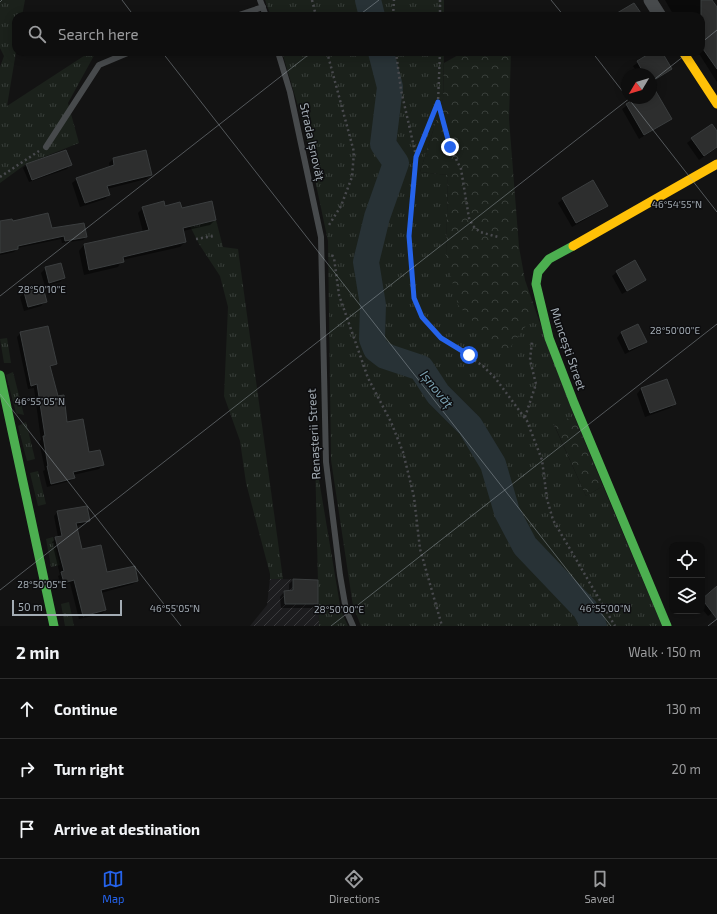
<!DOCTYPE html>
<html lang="en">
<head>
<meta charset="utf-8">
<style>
	body { margin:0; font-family:"Exo 2",sans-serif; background:#171717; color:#f1f3f6 }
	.controls { position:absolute; right:12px; bottom:12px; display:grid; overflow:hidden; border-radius:8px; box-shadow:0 2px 10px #0003 }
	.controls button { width:36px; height:36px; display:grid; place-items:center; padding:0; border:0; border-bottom:1px solid #2e2e2e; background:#0e0e0e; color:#f1f3f6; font:20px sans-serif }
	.compass { position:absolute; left:621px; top:68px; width:36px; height:36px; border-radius:50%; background:#0e0e0e; box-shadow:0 2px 10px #0003; rotate:232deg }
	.scale { position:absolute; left:12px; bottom:10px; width:110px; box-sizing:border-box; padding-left:4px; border:2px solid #a3acb4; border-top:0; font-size:11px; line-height:14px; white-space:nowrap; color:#a3acb4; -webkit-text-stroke:3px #0d0d0f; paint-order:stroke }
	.stop { position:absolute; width:12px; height:12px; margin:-9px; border:3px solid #2563eb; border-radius:50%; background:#fff }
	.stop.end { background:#2563eb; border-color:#fff; box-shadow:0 1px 4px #0008 }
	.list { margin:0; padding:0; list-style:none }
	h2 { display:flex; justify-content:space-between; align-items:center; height:52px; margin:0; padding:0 16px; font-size:17px }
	h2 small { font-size:13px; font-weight:400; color:#9b9c9e }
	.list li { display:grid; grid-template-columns:26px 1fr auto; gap:12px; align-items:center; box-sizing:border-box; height:60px; padding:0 16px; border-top:1px solid #2e2e2e }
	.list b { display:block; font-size:15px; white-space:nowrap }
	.list em { font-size:13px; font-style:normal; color:#9b9c9e }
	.icon { flex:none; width:22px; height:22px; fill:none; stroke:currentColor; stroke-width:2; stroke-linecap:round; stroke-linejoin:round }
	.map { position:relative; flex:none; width:717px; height:626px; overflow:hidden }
	.search { position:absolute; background:#0e0e0e; box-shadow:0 2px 10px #0003; left:12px; right:12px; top:12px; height:44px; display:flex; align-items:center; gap:10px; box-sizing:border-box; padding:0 14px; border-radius:12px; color:#9b9c9e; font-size:15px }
	.sheet { height:232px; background:#0e0e0e }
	nav { display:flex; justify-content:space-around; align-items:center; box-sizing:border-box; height:56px; border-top:1px solid #2e2e2e; background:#0e0e0e; font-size:11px; color:#9b9c9e }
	nav a { display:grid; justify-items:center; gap:2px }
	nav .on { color:#2563eb }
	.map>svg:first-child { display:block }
	.industrial { fill:url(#industrial-furrows) }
	.grass { fill:url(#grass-tufts) }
	.forest { fill:url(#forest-crowns) }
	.shadow { fill:#0007 }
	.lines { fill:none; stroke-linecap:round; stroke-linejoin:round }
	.river { stroke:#283236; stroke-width:26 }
	.building { fill:#2d2e2e; stroke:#3b3e3f }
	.path { stroke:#494a4e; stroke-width:2.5; stroke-dasharray:2 3; stroke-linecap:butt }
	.lane { stroke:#474a4c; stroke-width:6 }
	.street { stroke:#474a4c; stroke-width:13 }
	.fast { stroke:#4caf50; stroke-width:9 }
	.slow { stroke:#ffc107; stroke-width:9 }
	.route { stroke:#2563eb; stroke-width:5 }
	.ticks { fill:none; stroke:#a3acb4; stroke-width:1; stroke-opacity:0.45 }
	.labels { text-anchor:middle; stroke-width:3; stroke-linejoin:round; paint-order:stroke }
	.street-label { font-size:12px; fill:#a3acb4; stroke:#0d0d0f }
	.water-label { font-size:13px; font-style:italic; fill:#7aa0b0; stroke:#0d0d0f }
	.ticks-label { font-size:10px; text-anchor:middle; fill:#a3acb4; stroke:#0d0d0f; stroke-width:3; stroke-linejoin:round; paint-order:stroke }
</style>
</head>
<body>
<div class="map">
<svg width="717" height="626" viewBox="0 0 717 626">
	<defs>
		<pattern id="industrial-furrows" width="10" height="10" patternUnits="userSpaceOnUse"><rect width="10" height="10" fill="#1d1d1f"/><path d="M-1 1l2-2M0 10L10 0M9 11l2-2" fill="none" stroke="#3b3b3d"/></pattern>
		<pattern id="grass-tufts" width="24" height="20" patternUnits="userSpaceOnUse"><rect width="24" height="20" fill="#1b211b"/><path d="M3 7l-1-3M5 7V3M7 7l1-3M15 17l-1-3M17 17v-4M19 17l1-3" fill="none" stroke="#393f3a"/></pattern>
		<pattern id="forest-crowns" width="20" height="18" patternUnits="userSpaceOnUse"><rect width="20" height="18" fill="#1b211b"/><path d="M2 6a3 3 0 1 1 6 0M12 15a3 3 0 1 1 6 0" fill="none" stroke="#393f3a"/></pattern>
	</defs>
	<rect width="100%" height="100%" fill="#131313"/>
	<!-- industrial -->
	<polygon class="industrial" points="270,579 318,580 319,626 250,626 267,605"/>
	<!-- grass -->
	<g class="grass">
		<polygon points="0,0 25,0 22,16 16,16 16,52 7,106 90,52 96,52 68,103 79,143 26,164 0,183 0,67 4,56 0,48"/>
		<polygon points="265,0 444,0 444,16 271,16"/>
		<polygon points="282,52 444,52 443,99 420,172 448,175 446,256 536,312 574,416 554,425 586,496 603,486 662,626 361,626 353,606 331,460 328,241 303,123"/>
		<polygon points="216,220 223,247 238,249 283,579 270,579 270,574 246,483 240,441 224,396 228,307 220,276 199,244 190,226"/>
		<polygon points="7,338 11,363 4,363 0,339"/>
		<polygon points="13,372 24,415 16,413 6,375"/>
		<polygon points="26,422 35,459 27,461 18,426"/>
		<polygon points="315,456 341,611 348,626 319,626"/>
		<polygon points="38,471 46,504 38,506 30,473"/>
		<polygon points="53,537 60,565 51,567 46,539"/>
		<polygon points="69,602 74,626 65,626 61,604"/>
	</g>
	<!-- forest -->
	<g class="forest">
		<polygon points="470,52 511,52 509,119 519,247 525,280 536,312 504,356 458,305 446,256 448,175 420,172 443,99 444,63 460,54"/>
		<polygon points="574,416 603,486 586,496 554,424"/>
	</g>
	<!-- shadow -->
	<g class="shadow">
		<polygon points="665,0 702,0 717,9 717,82 698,52 701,52 701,16 674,16"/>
		<polygon points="654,52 661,52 671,69 651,82 651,74 638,74 633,66"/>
		<polygon points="651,91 671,119 639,139 622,109 638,98 651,98"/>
		<polygon points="717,133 717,148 699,160 687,143 692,139"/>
		<polygon points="145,151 151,175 146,179 107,189 109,195 105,199 80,207 72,183 77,179 110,167 109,163 113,159"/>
		<polygon points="27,165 70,165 67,169 29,182 23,168"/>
		<polygon points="563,199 607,206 602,210 572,227 558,203"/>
		<polygon points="164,207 181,210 215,220 210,225 183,231 185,242 180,247 122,260 118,267 84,275 79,251 84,245 143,232 138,213 143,208"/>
		<polygon points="0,222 12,222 86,237 83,240 62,243 61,239 17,248 14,252 0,255"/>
		<polygon points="46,268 64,278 60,282 45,286 41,273"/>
		<polygon points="617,272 645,280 622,294 612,276"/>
		<polygon points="42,288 46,301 41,306 24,311 20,297 24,293"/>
		<polygon points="638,325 645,342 641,346 625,354 617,338 621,333"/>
		<polygon points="21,333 55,363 50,368 66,423 88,454 102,465 99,469 73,475 74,477 70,481 47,487 43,471 45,470 39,441 41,440 34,388 28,389 17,337"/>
		<polygon points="666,380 675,404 670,408 645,417 637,394 641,389"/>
		<polygon points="58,512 89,520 85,524 75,526 81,550 106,573 137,581 133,584 101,593 105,610 102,614 79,619 70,583 61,586 58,576 60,575 52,542 58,537 54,516"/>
		<polygon points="293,580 317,604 312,608 281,608 280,597 284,592 289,592 289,584"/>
		<polygon points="716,588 717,609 708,616 702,609 702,599"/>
	</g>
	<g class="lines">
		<!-- river -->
		<g class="river">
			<polyline points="368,0 372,16"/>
			<polyline points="381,52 390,87 383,144 396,163 377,217 366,262 373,305 372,339 376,349 385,356 421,368 438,394 470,426 493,464 507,512 525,546 585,609 594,626"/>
		</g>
	</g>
	<!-- building -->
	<g class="building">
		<polygon points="701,0 712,0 717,7 717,69 701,46"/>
		<polygon points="634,3 643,16 612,16"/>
		<polygon points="652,52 662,52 672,69 651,82 651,74 644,74 637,61"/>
		<polygon points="651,83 672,119 644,135 626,104 636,98 651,98"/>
		<polygon points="712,124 717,131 717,147 704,156 691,138"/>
		<polygon points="66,150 72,165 32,180 26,164"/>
		<polygon points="146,150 152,175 107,186 110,195 85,203 76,178 114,165 113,158"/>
		<polygon points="593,180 608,206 576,223 562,198"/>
		<polygon points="164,201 165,206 180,202 182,208 212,201 216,220 183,228 186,242 123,257 124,262 89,270 84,244 149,230 142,207"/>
		<polygon points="48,213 52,228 84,223 87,237 65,241 64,236 18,246 18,249 0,253 0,221 12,219 13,221"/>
		<polygon points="635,260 646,280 627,291 616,271"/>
		<polygon points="61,263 65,278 49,283 45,267"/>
		<polygon points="43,287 47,302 28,307 24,292"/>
		<polygon points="638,324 647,342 629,350 621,332"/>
		<polygon points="48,326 57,364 50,366 58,396 64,395 67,422 83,419 89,452 100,450 104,465 73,472 75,478 51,484 47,466 48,466 43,436 45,436 37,384 31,386 20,332"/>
		<polygon points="667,379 676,404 650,413 641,388"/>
		<polygon points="87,506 90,521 76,523 82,549 101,545 107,572 135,566 138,581 101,590 106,610 83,616 74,580 64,583 61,572 64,571 55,537 62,536 57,511"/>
		<polygon points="293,579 318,580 318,604 285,604 284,591 293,590"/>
		<polygon points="717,586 717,619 702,599"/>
	</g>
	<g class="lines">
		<!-- path -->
		<g class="path">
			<polyline points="312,0 316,16"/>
			<polyline points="440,0 440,16"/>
			<polyline points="393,16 394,0"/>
			<polyline points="327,52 354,152 352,177 341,206 329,225"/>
			<polyline points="396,52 401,90 416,156"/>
			<polyline points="440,52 438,102 416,157 409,236 414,298 422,317 441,338 483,366 496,379 527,421 542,460 547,499 553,520 615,626"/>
			<polyline points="438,102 450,147 461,169 469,218 473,226 480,232 498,237"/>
			<polyline points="0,177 39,151"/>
			<polyline points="196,239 214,236"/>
			<polyline points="332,255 334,258 339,295 368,378 391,422 403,452 414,497 420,549 442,626"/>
			<polyline points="525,417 536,384 530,360 532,341"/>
		</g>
		<!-- lane -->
		<g class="lane">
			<polyline points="260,0 266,16"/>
			<polyline points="236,16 263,7"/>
			<polyline points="278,52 290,92 321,237 326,462 340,575 346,610 353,626"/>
			<polyline points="46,147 99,65 130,52"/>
		</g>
		<!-- street -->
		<polyline class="street" points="650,0 660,16"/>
		<!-- fast -->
		<g class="fast">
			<polyline points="573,246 549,259 538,272 536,284 549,338 574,403 667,626"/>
			<polyline points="0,375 54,626"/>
		</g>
		<!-- slow -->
		<g class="slow">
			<polyline points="683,52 717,104"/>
			<polyline points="573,246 717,164"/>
		</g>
	</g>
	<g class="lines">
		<!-- route -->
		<polyline class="route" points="450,147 438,102 416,157 409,236 414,298 422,317 441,338 469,355"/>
	</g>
	<!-- ticks -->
	<path class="ticks" d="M 122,0 L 134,16M 551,0 L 564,16M 0,2 L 2,0M 358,16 L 379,0M 701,43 L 717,30M 162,52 L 611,626M 592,52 L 627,97M 651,82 L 689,52M 628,98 L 717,212M 0,296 L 312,52M 0,394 L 181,626M 0,590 L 630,98M 331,626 L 717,324M 708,626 L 717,619"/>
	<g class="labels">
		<!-- street labels -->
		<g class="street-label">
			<text transform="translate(312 142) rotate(78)" y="4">Strada Ișnovăț</text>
			<text transform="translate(568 349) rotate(71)" y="4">Muncești Street</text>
			<text transform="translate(314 434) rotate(-93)" y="4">Renașterii Street</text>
		</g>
		<!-- water labels -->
		<g class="water-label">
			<text transform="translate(437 389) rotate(51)" y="5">Ișnovăț</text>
		</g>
	</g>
	<g class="ticks-label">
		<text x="677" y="208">46°54'55"N</text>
		<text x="42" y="293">28°50'10"E</text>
		<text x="675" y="334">28°50'00"E</text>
		<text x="40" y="405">46°55'05"N</text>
		<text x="42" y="588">28°50'05"E</text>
		<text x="175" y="612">46°55'05"N</text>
		<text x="605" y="612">46°55'00"N</text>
		<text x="339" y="613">28°50'00"E</text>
	</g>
</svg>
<div class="controls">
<button><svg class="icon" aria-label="locate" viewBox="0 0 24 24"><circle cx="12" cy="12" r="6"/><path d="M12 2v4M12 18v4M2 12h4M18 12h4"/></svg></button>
<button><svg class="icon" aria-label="layers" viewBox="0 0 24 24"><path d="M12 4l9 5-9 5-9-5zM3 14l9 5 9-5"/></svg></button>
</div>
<svg class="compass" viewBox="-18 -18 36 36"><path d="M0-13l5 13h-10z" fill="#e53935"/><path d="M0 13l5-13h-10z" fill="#9b9c9e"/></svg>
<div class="scale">50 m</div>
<div class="stop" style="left:469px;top:355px"></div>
<div class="stop end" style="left:450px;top:147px"></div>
<div class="search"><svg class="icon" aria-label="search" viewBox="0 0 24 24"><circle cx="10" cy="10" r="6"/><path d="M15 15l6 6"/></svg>Search here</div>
</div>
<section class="sheet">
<h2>2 min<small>Walk · 150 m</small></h2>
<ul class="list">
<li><svg class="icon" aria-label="ahead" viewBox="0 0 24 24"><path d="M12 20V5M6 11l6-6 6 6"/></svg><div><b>Continue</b></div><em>130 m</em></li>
<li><svg class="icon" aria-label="right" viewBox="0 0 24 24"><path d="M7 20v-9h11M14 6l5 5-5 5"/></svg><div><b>Turn right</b></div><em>20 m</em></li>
<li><svg class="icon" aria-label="arrive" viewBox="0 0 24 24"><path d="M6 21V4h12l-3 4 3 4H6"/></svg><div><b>Arrive at destination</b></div></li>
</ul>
</section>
<nav>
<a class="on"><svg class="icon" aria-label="map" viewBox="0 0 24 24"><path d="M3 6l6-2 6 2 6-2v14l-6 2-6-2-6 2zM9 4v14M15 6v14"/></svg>Map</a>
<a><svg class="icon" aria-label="directions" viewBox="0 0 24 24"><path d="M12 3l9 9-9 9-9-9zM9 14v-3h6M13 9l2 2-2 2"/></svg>Directions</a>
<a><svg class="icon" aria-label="saved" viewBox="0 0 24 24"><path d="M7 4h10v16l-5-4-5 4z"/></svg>Saved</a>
</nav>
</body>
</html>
